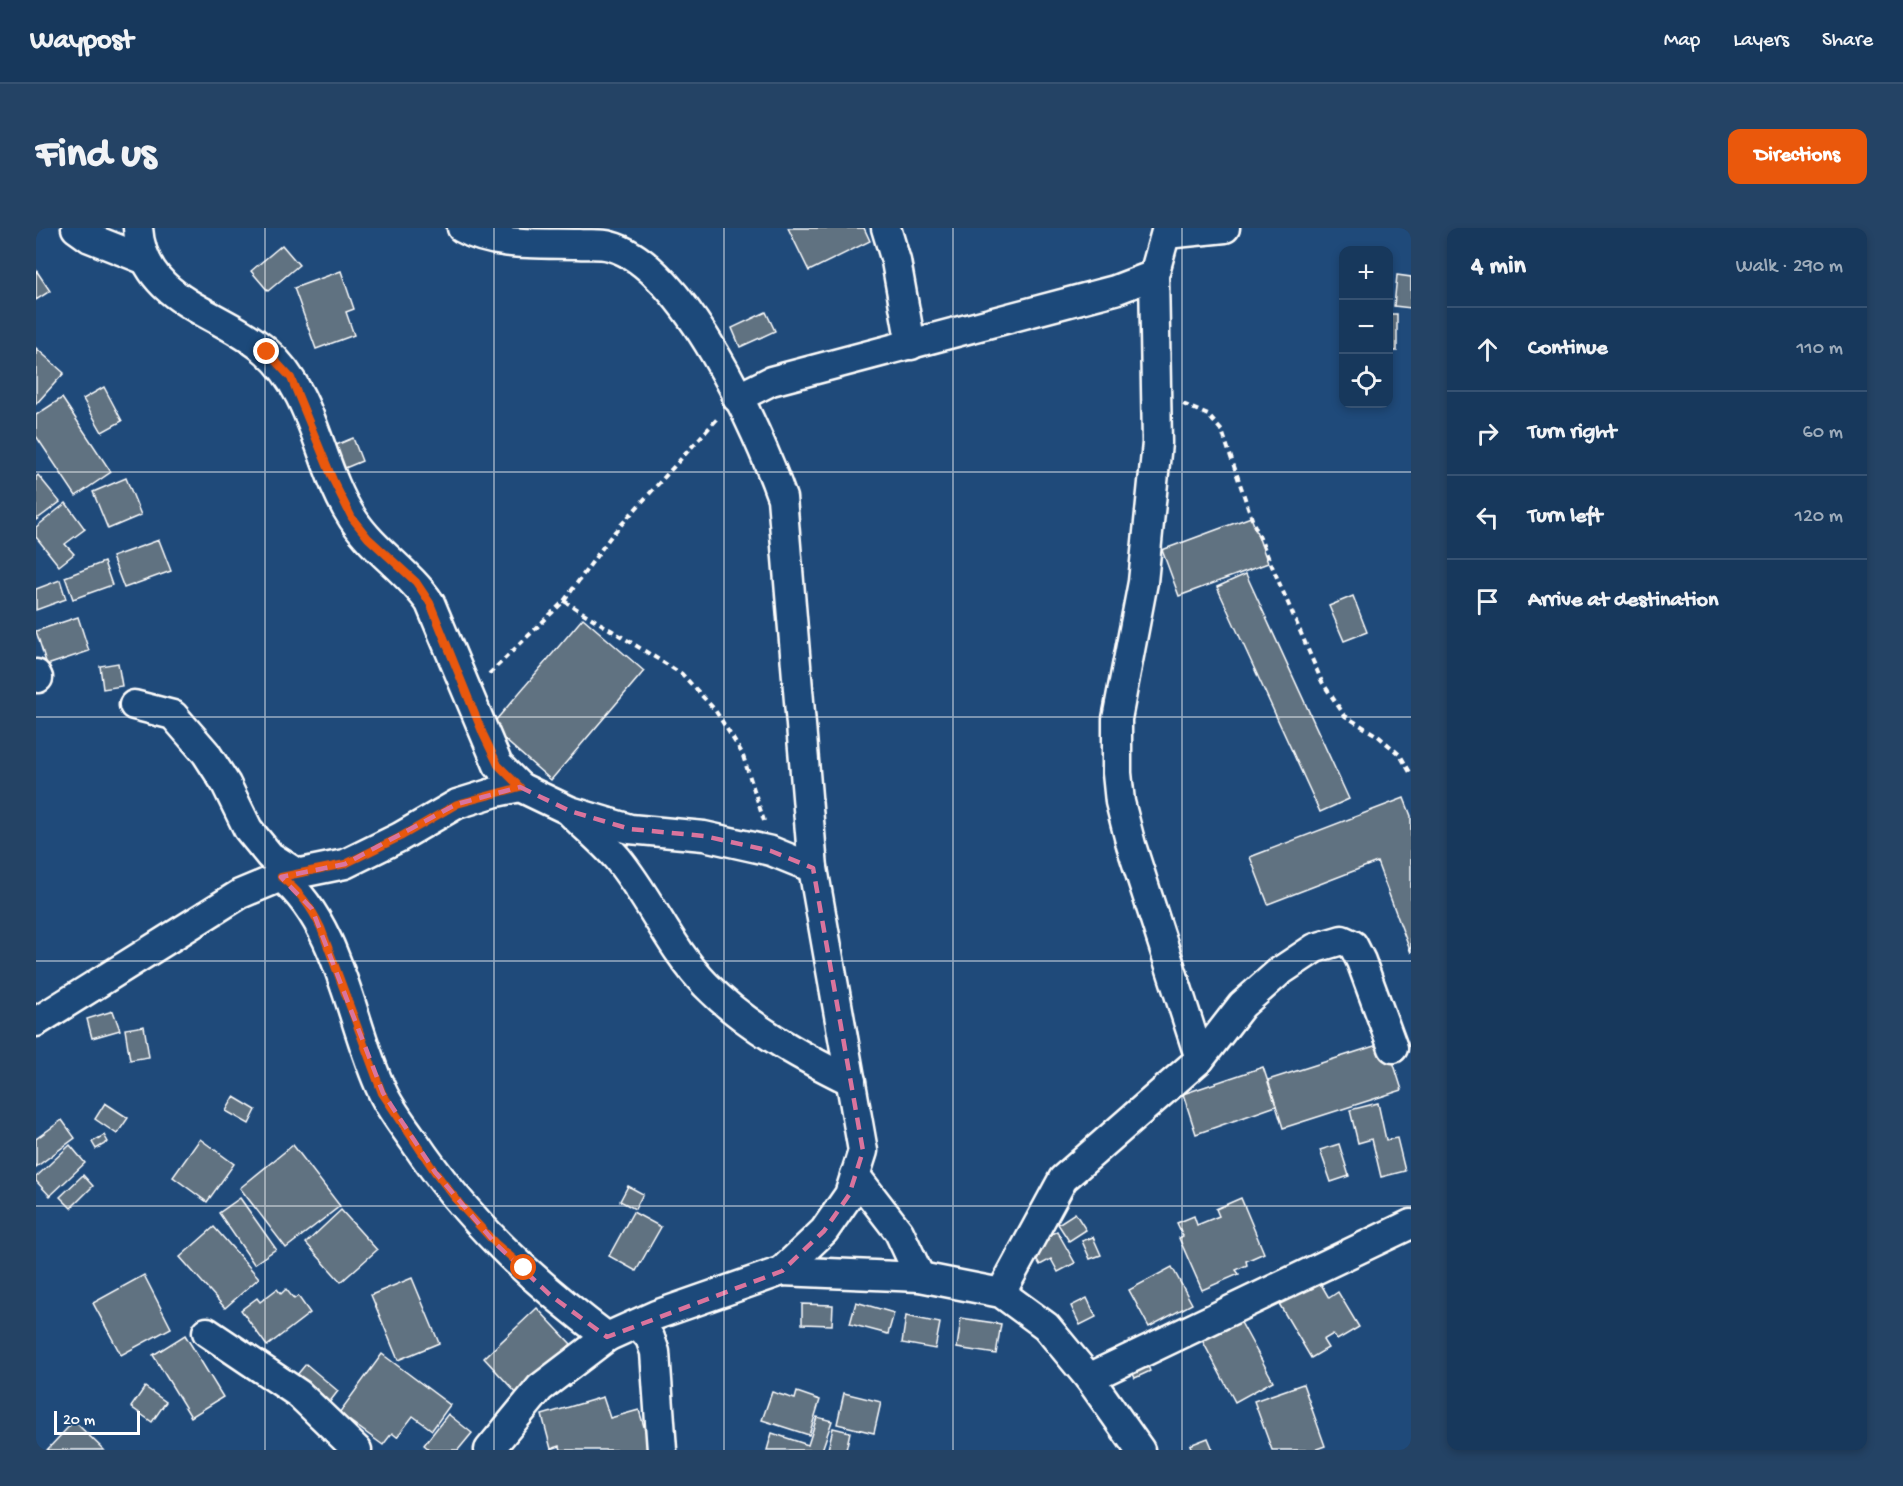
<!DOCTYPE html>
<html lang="en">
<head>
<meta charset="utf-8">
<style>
	body { margin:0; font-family:"Gochi Hand",sans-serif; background:#244365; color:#f1f3f6 }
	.controls { position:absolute; right:18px; top:18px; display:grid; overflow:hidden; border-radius:12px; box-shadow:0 3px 9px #0003 }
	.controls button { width:54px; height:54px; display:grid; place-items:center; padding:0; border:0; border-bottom:2px solid #365272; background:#17385c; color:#f1f3f6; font:30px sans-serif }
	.scale { position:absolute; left:18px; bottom:15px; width:86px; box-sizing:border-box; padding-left:6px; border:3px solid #fff; border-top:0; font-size:16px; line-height:21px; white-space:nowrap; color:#fff; -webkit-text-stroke:4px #1f4a7a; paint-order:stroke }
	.stop { position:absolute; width:18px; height:18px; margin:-14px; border:4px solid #ea580c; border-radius:50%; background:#fff }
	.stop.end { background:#ea580c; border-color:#fff; box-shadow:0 2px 6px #0008 }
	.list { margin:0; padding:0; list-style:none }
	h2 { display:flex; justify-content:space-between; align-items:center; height:78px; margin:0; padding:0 24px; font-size:26px }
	h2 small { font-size:20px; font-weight:400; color:#9eacbb }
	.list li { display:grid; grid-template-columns:39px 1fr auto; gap:18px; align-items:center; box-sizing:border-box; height:84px; padding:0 24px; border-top:2px solid #365272 }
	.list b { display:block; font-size:22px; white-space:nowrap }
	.list em { font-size:20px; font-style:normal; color:#9eacbb }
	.icon { flex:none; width:33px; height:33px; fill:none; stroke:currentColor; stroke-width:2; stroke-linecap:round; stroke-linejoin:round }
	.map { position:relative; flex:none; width:1375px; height:1222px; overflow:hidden; border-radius:12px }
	header { display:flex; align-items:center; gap:36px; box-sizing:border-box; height:84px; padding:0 30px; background:#17385c; border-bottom:2px solid #365272 }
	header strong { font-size:28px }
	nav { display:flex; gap:33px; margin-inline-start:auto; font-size:21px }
	.intro { display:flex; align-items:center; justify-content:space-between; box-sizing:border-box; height:144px; padding:0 36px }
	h1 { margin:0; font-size:42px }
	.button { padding:15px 27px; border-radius:12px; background:#ea580c; color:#fff; font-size:21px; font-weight:700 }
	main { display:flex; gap:36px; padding:0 36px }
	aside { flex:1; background:#17385c; border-radius:12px; box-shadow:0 3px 9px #0003 }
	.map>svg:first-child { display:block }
	.building { fill:#607281; stroke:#fff; stroke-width:1.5 }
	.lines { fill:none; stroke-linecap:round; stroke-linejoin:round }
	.minor-casing { stroke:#fff; stroke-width:33 }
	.path { stroke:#fff; stroke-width:4; stroke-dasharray:6 4.5; stroke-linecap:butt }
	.minor { stroke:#1f4a7a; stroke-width:28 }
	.route { stroke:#ea580c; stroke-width:8 }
	.marked { fill:none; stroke:#da749d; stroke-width:4.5; stroke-dasharray:12 8; stroke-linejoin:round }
	.grid { fill:none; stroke:#fff; stroke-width:1.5; stroke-opacity:0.55 }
</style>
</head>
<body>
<header>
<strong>Waypost</strong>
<nav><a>Map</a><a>Layers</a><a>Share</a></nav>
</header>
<div class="intro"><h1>Find us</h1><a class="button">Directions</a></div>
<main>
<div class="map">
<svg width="1375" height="1222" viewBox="0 0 1375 1222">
	<rect width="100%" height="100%" fill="#1f4a7a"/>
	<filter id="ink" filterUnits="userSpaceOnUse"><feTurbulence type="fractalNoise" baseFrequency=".0167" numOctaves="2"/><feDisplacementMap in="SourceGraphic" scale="12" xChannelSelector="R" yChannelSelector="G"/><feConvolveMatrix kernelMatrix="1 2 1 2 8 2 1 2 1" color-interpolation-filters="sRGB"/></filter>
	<g filter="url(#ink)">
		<!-- building -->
		<g class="building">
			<polygon points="752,0 828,0 834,13 773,43"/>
			<polygon points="246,17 263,37 232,63 215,43"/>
			<polygon points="0,42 14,63 0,72"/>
			<polygon points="305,43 318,81 310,84 318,107 280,121 258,60"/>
			<polygon points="1361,47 1375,49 1375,80 1358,78"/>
			<polygon points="730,84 739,103 704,119 696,100"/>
			<rect x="1352" y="86" width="9" height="37"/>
			<polygon points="0,120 28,145 0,176"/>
			<polygon points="68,159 86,193 66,204 47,171"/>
			<polygon points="26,170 75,244 40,268 0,208 0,187"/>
			<polygon points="317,210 326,233 302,243 293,220"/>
			<polygon points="2,247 24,274 0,292 0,249"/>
			<polygon points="90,250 105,287 72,301 57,264"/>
			<polygon points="30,275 49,301 29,316 38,326 23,338 0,309 0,299"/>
			<polygon points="1215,289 1232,335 1143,368 1126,322"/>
			<polygon points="123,312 135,343 88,360 76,329"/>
			<polygon points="68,334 76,357 37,371 29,349"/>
			<polygon points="1210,346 1313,571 1284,584 1181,359"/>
			<polygon points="24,352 30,371 0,382 0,361"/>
			<polygon points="1317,368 1331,404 1308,413 1293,378"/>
			<polygon points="42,389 53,423 11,437 0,403"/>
			<polygon points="547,390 608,443 515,552 454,499"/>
			<polygon points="82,435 86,458 67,461 64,438"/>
			<polygon points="1368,570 1375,588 1375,725 1341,634 1232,676 1214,629"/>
			<polygon points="77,783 84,802 56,810 51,791"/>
			<polygon points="108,798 113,829 94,832 89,801"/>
			<polygon points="1351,814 1366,862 1247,900 1232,852"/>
			<polygon points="1227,839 1240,878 1160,906 1147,866"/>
			<polygon points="198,869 220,882 213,896 190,883"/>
			<polygon points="69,875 92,890 81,906 59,891"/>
			<polygon points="1342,875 1350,912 1361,910 1369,943 1345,949 1336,911 1322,915 1314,882"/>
			<polygon points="26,892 39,910 0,939 0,911"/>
			<polygon points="68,907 72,914 60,921 56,914"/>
			<polygon points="164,911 198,936 171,974 137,949"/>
			<polygon points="1303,916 1313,948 1295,954 1284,922"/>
			<polygon points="34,917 49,935 14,968 0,953 0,949"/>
			<polygon points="257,917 304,978 250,1020 204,960"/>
			<polygon points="47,947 57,958 35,980 24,969"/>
			<polygon points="592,958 607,966 599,981 584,973"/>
			<polygon points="204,970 240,1021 218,1036 183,985"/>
			<polygon points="1205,970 1228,1025 1210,1033 1211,1037 1200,1042 1203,1046 1166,1062 1143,1010 1147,1008 1141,995 1158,988 1161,997 1183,988 1180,981"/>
			<polygon points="305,982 341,1022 305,1054 270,1015"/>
			<polygon points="597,984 625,999 600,1043 573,1028"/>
			<polygon points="1039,985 1050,1002 1033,1013 1022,996"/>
			<polygon points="178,999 223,1050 189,1080 144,1029"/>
			<polygon points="1021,1003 1039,1035 1022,1044 1015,1031 1004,1037 993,1018"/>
			<polygon points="1057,1009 1065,1027 1054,1031 1046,1013"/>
			<polygon points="1136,1039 1156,1076 1113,1099 1093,1062"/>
			<polygon points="108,1047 135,1100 85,1127 57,1075"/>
			<polygon points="376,1050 403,1115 362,1132 335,1067"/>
			<polygon points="1282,1051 1293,1070 1302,1064 1323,1099 1301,1112 1297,1106 1287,1112 1292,1120 1275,1130 1242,1074"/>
			<polygon points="241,1061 245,1066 250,1061 258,1071 262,1068 274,1085 231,1118 205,1082 221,1070 224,1074"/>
			<polygon points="1051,1070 1060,1089 1044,1097 1035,1078"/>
			<polygon points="820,1074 858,1085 852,1106 814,1096"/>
			<polygon points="766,1076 797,1077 796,1097 766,1096"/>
			<polygon points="501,1080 535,1116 482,1167 448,1130"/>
			<polygon points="870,1088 904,1095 899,1121 866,1115"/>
			<polygon points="1202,1089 1237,1153 1199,1174 1165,1110"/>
			<polygon points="925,1090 965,1096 960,1126 921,1120"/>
			<polygon points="149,1107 187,1169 155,1189 117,1127"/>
			<polygon points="346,1126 414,1177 396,1202 377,1188 361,1209 356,1205 347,1217 303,1185"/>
			<polygon points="1110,1133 1114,1143 1099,1150 1094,1140"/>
			<polygon points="270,1136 302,1163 289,1180 256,1153"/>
			<polygon points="1267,1156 1289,1218 1278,1222 1236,1222 1218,1173"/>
			<polygon points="109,1159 130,1174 116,1194 95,1179"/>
			<polygon points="736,1164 759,1171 761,1164 784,1172 773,1207 726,1192"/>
			<polygon points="808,1165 845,1174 838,1205 801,1196"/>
			<polygon points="567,1169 574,1190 603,1182 615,1222 525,1222 524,1218 515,1221 506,1187"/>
			<polygon points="412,1186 436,1205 422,1222 394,1222 388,1217"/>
			<polygon points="781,1189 796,1193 786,1222 731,1222 736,1205 772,1217"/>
			<polygon points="38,1193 68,1222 11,1222"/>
			<polygon points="797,1200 814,1204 810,1222 792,1221"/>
			<polygon points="1172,1210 1177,1222 1156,1222 1154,1217"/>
		</g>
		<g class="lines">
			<defs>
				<g id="minor">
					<polyline points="40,0 54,10 107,31"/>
					<path d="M 102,0 C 107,74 182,82 230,123 C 280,166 282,238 317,291 C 338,323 372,343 394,375 L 462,537 L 484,559"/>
					<path d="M 426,0 C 459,19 505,15 542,16 C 552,17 564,15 574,18 C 648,37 722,202 746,270 L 777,640 L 827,923 L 813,967 L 788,1003 L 746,1043"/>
					<polyline points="850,0 860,33 875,117"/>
					<polyline points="1131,0 1118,47 1121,215 1107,354 1081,491 1081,545 1084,574 1095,617 1164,831"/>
					<polyline points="1130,6 1189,0"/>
					<polyline points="701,170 735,153 1079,62 1118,47"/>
					<polyline points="0,446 2,450"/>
					<polyline points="98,477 137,487 170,525 190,556 212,601 234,628 262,646"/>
					<path d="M 535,585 C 550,600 567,614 581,630 C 614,670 634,720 670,757 C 710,798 764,828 815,853"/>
					<path d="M 245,649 C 305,698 314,795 346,863 C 354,881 367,897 378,913 C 430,991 496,1053 571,1109"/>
					<polyline points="0,794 204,666 245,649 309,636 364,609 421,576 460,564 484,559 534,583 594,601 668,608 735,623 777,640"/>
					<polyline points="819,947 863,1004 884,1049"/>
					<polyline points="965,1065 1027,951 1164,831 1206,777 1243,744 1279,720 1306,712 1317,717 1325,733 1357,820"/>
					<polyline points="602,1096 614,1110 619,1124 626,1222"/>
					<polyline points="171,1104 263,1166 321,1222"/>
					<polyline points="1053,1150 1375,996"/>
					<polyline points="453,1222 504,1160 571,1109 620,1087 746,1043 884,1049 965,1065 1010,1098 1053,1150 1104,1222"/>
				</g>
			</defs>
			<!-- minor casing -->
			<use href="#minor" class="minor-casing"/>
			<!-- path -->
			<g class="path">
				<polyline points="1147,176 1172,187 1186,203 1217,294 1286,454 1309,488 1342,508 1364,527 1375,546"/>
				<polyline points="528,373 646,446 679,482 706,525 728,593"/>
				<polyline points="453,446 528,373 575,308 682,190"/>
			</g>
			<!-- minor -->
			<use href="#minor" class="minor"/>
		</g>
	</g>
	<g class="lines" filter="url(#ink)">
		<!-- route -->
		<path class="route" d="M 231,124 L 255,150 L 297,252 L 316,290 L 332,310 L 380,354 L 394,375 L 447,506 L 462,537 L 484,559 L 421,576 L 364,609 L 309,636 L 245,649 C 264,664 275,679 285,700 L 346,865 L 399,944 L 427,980 L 459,1015 L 488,1040"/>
	</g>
	<!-- marked area -->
	<path class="marked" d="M 484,559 L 534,583 L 594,601 L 668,608 L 735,623 L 777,640 L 827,923 L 813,967 L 788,1003 L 746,1043 L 571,1109 L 514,1067 L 459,1015 L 399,944 L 347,865 L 276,681 L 245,649 L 309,636 L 421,576 Z"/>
	<!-- grid -->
	<path class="grid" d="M 229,0 L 229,1222M 458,0 L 458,1222M 688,0 L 688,1222M 917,0 L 917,1222M 1146,0 L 1146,1222M 0,244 L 1375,244M 0,489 L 1375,489M 0,733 L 1375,733M 0,978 L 1375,978"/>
</svg>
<div class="controls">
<button>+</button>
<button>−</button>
<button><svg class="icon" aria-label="locate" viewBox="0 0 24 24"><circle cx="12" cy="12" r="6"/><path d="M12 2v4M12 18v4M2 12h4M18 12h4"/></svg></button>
</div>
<div class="scale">20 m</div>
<div class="stop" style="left:488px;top:1040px"></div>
<div class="stop end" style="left:231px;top:124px"></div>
</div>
<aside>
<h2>4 min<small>Walk · 290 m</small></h2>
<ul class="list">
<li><svg class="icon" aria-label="ahead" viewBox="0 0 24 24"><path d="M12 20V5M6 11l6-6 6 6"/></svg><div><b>Continue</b></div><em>110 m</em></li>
<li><svg class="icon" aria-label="right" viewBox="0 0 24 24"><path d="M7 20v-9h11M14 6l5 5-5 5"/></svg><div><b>Turn right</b></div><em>60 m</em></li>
<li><svg class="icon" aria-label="left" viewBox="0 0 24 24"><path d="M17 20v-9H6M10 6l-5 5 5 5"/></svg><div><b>Turn left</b></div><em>120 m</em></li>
<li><svg class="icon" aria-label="arrive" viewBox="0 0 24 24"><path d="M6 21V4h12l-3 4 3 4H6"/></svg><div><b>Arrive at destination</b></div></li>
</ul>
</aside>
</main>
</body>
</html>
